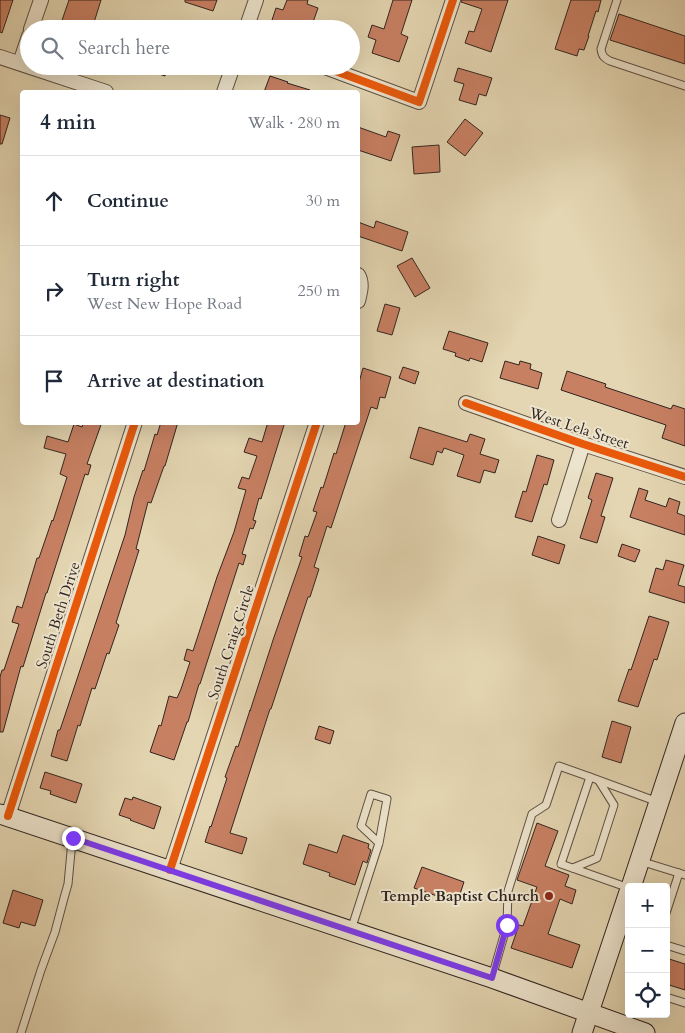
<!DOCTYPE html>
<html lang="en">
<head>
<meta charset="utf-8">
<style>
	body { margin:0; font-family:Cardo,serif; background:#f6f6f7; color:#1f2937 }
	.controls { position:absolute; right:15px; bottom:15px; display:grid; overflow:hidden; border-radius:5px; box-shadow:0 5px 20px #0002 }
	.controls button { width:45px; height:45px; display:grid; place-items:center; padding:0; border:0; border-bottom:1px solid #e0e1e3; background:#fff; color:#1f2937; font:25px sans-serif }
	.stop { position:absolute; width:15px; height:15px; margin:-11px; border:4px solid #7c3aed; border-radius:50%; background:#fff }
	.stop.end { background:#7c3aed; border-color:#fff; box-shadow:0 1px 5px #0008 }
	.list { margin:0; padding:0; list-style:none }
	h2 { display:flex; justify-content:space-between; align-items:center; height:65px; margin:0; padding:0 20px; font-size:21px }
	h2 small { font-size:16px; font-weight:400; color:#747a83 }
	.list li { display:grid; grid-template-columns:32px 1fr auto; gap:15px; align-items:center; box-sizing:border-box; height:90px; padding:0 20px; border-top:1px solid #e0e1e3 }
	.list b { display:block; font-size:19px; white-space:nowrap }
	.list p { margin:0; font-size:16px; white-space:nowrap; color:#747a83 }
	.list em { font-size:16px; font-style:normal; color:#747a83 }
	.icon { flex:none; width:28px; height:28px; fill:none; stroke:currentColor; stroke-width:2; stroke-linecap:round; stroke-linejoin:round }
	.map { position:relative; flex:none; width:685px; height:1033px; overflow:hidden }
	.search { position:absolute; background:#fff; box-shadow:0 5px 20px #0002; left:20px; top:20px; width:340px; height:55px; display:flex; align-items:center; gap:12px; box-sizing:border-box; padding:0 18px; border-radius:28px; color:#747a83; font-size:19px }
	.panel { position:absolute; background:#fff; box-shadow:0 5px 20px #0002; left:20px; top:90px; width:340px; height:335px; border-radius:5px }
	.map>svg:first-child { display:block }
	.building { fill:#c88063; stroke:#322520 }
	.lines { fill:none; stroke-linecap:round; stroke-linejoin:round }
	.service-casing { stroke:#5e5144; stroke-width:9 }
	.minor-casing { stroke:#5e5144; stroke-width:16 }
	.secondary-casing { stroke:#322520; stroke-width:21 }
	.service { stroke:#ede4cd; stroke-width:7 }
	.minor { stroke:#ede4cd; stroke-width:14 }
	.secondary { stroke:#ede4cd; stroke-width:19 }
	.cycleway-casing { stroke:#ede4cd; stroke-width:11 }
	.cycleway { stroke:#e8590c; stroke-width:8 }
	.route { stroke:#7c3aed; stroke-width:6 }
	.poi-dot { fill:#8f2418; stroke:#ede4cd; stroke-width:2 }
	.labels { text-anchor:middle; stroke-width:4; stroke-linejoin:round; paint-order:stroke }
	.street-label { font-size:15px; fill:#322520; stroke:#ede4cd }
	.poi-label { font-size:15px; font-weight:bold; fill:#322520; stroke:#ede4cd; text-anchor:end }
</style>
</head>
<body>
<div class="map">
<svg width="685" height="1033" viewBox="0 0 685 1033">
	<rect width="100%" height="100%" fill="#e4d6b2"/>
	<filter id="stains"><feTurbulence type="fractalNoise" baseFrequency=".004" numOctaves="4"/><feColorMatrix values="0 0 0 0 .2 0 0 0 0 .09 0 0 0 0 .02 0 0 0 .5 -.17"/></filter>
	<radialGradient id="worn" r=".72"><stop offset=".6" stop-color="#630" stop-opacity="0"/><stop offset="1" stop-color="#630" stop-opacity=".3"/></radialGradient>
	<!-- building -->
	<g class="building">
		<polygon points="0,0 13,0 2,33 0,32"/>
		<polygon points="69,0 101,0 92,29 59,29"/>
		<polygon points="185,0 217,0 213,11 185,2"/>
		<polygon points="287,0 308,0 307,4 318,8 311,28 300,24 298,29 297,29 272,20 276,8 283,10"/>
		<polygon points="393,0 412,0 401,34 408,37 399,62 372,53 376,40 368,37 372,25 384,29"/>
		<polygon points="462,0 508,0 491,52 465,43 469,31 474,32 482,9 461,2"/>
		<polygon points="571,0 601,0 598,12 596,11 588,36 589,36 584,50 579,49 577,56 555,49"/>
		<polygon points="619,14 685,36 685,64 610,40"/>
		<polygon points="140,66 168,66 165,76 140,68"/>
		<polygon points="458,68 492,78 486,96 479,94 476,105 459,100 464,84 454,81"/>
		<polygon points="270,76 288,82 287,83 310,90 310,92 264,92"/>
		<polygon points="0,115 10,118 2,144 0,144"/>
		<polygon points="465,119 483,133 465,156 447,142"/>
		<polygon points="358,127 386,137 388,131 400,135 391,161 358,150"/>
		<polygon points="439,145 440,172 414,174 412,147"/>
		<polygon points="376,221 408,232 402,251 358,236 358,222 374,228"/>
		<polygon points="412,258 430,288 415,297 397,266"/>
		<polygon points="385,304 400,308 392,335 377,331"/>
		<polygon points="449,331 488,343 482,362 470,358 469,361 455,356 456,353 443,349"/>
		<polygon points="505,361 519,365 520,361 531,364 530,369 542,373 538,389 500,378"/>
		<polygon points="403,367 419,372 415,384 399,378"/>
		<polygon points="363,368 391,377 385,398 380,397 377,409 371,407 331,528 327,526 314,567 319,569 310,597 308,597 271,709 270,709 230,833 247,838 242,854 205,842 210,826 211,827 227,778 225,777 236,746 238,747 250,710 250,711 274,637 302,557 299,556 305,536 308,537 317,512 313,511 321,487 323,488 334,453 336,454 346,422 358,422 358,386"/>
		<polygon points="567,371 606,384 605,387 671,409 673,405 685,409 685,446 662,438 666,425 561,390"/>
		<polygon points="84,422 102,422 87,464 91,465 88,475 85,474 47,593 46,593 23,667 21,666 3,732 0,732 0,677 2,670 4,670 19,624 12,622 17,606 22,608 37,558 39,558 52,520 53,521 67,477 60,474 66,454 44,448 47,436 68,442 74,424 82,427"/>
		<polygon points="161,422 178,422 165,466 164,466 151,503 148,502 136,549 139,550 116,623 119,625 109,654 107,653 95,689 92,688 80,726 78,725 67,761 51,756 58,730 60,730 125,535 134,497 143,470 144,471 155,434 157,435"/>
		<polygon points="268,422 285,422 261,499 259,498 253,520 256,521 253,529 250,528 242,554 246,555 243,565 239,563 209,656 200,684 199,684 188,722 187,722 174,760 150,752 159,725 161,726 169,696 177,698 181,689 190,662 184,660 187,649 193,651 217,577 234,532 246,490 238,488 242,477 249,479 257,456 244,452 249,438 262,442"/>
		<polygon points="419,427 467,442 470,434 485,439 480,454 499,460 495,473 484,470 480,483 457,476 464,455 444,448 442,453 437,451 433,465 410,458"/>
		<polygon points="537,455 554,460 547,485 544,484 532,522 515,517 523,491 526,492"/>
		<polygon points="596,473 613,478 601,516 605,517 597,543 580,538 592,500 588,498"/>
		<polygon points="639,488 648,491 645,500 666,507 669,498 680,502 677,513 685,516 685,535 630,517"/>
		<polygon points="538,536 565,545 559,564 532,555"/>
		<polygon points="622,544 640,550 635,562 618,556"/>
		<polygon points="666,560 684,565 678,585 685,587 685,603 649,592 656,568 663,570"/>
		<polygon points="649,616 669,622 657,660 654,659 638,707 618,701 629,669 631,670"/>
		<polygon points="612,721 631,727 621,763 602,757"/>
		<polygon points="319,726 334,731 330,744 315,739"/>
		<polygon points="45,772 82,784 76,803 50,794 51,791 40,788"/>
		<polygon points="133,797 161,807 154,829 130,820 131,819 119,815 125,798 132,800"/>
		<polygon points="537,823 558,831 545,866 569,875 565,886 576,890 572,904 560,899 548,934 580,945 572,968 511,948 519,925 523,926 537,887 517,880"/>
		<polygon points="343,835 369,844 368,848 371,850 367,863 363,861 355,885 329,876 330,873 303,864 309,844 337,853"/>
		<polygon points="422,867 464,882 457,903 414,888"/>
		<polygon points="13,890 43,900 35,926 21,922 19,928 3,923"/>
		<polygon points="666,958 685,964 685,990 666,984"/>
	</g>
	<g class="lines">
		<defs>
			<g id="service">
				<path d="M 617,0 L 601,49 C 602,56 604,58 610,61 L 685,86"/>
				<polyline points="640,861 685,875"/>
				<polyline points="573,868 597,858 614,805 599,781"/>
				<polyline points="629,888 561,864 590,777 658,802"/>
				<polyline points="666,913 679,873"/>
				<polyline points="351,930 379,843 387,799 371,794 361,826 379,843"/>
				<polyline points="666,945 685,951"/>
				<polyline points="492,977 507,925 508,891 532,814 546,805 559,766 590,777"/>
				<polyline points="666,997 685,1003"/>
				<polyline points="21,1033 41,970 55,932 64,898 68,884 72,841"/>
			</g>
			<g id="minor">
				<polyline points="31,29 41,0"/>
				<polyline points="246,29 256,0"/>
				<polyline points="0,57 106,92"/>
				<polyline points="20,63 29,36"/>
				<polyline points="322,66 419,102 453,0"/>
				<polyline points="224,92 233,66"/>
				<path d="M 358,275 C 363,284 360,292 358,301"/>
				<polyline points="466,403 583,444 685,477"/>
				<polyline points="559,520 583,444"/>
				<polyline points="8,816 135,422"/>
				<polyline points="170,870 317,422"/>
			</g>
			<g id="secondary">
				<polyline points="0,814 492,978 645,1033"/>
				<polyline points="631,887 685,723"/>
				<polyline points="582,1033 629,892"/>
			</g>
		</defs>
		<!-- service casing -->
		<use href="#service" class="service-casing"/>
		<!-- minor casing -->
		<use href="#minor" class="minor-casing"/>
		<!-- secondary casing -->
		<use href="#secondary" class="secondary-casing"/>
		<!-- service -->
		<use href="#service" class="service"/>
		<!-- minor -->
		<use href="#minor" class="minor"/>
		<!-- secondary -->
		<use href="#secondary" class="secondary"/>
		<defs>
			<g id="cycleway">
				<polyline points="322,66 419,102 453,0"/>
				<polyline points="466,403 583,444 685,477"/>
				<polyline points="8,816 135,422"/>
				<polyline points="170,870 317,422"/>
			</g>
		</defs>
		<!-- cycleway casing -->
		<use href="#cycleway" class="cycleway-casing"/>
		<!-- cycleway -->
		<use href="#cycleway" class="cycleway"/>
	</g>
	<g class="lines">
		<!-- route -->
		<polyline class="route" points="73,838 492,978 507,925"/>
	</g>
	<!-- markers -->
	<circle class="poi-dot" cx="549" cy="896" r="5"/>
	<g class="labels">
		<!-- street labels -->
		<g class="street-label">
			<text transform="translate(579 428) rotate(18)" y="5">West Lela Street</text>
			<text transform="translate(58 615) rotate(-72)" y="5">South Beth Drive</text>
			<text transform="translate(231 642) rotate(-72)" y="5">South Craig Circle</text>
		</g>
		<!-- poi labels -->
		<g class="poi-label">
			<text x="539" y="901">Temple Baptist Church</text>
		</g>
	</g>
	<rect width="100%" height="100%" filter="url(#stains)"/>
	<rect width="100%" height="100%" fill="url(#worn)"/>
</svg>
<div class="controls">
<button>+</button>
<button>−</button>
<button><svg class="icon" aria-label="locate" viewBox="0 0 24 24"><circle cx="12" cy="12" r="6"/><path d="M12 2v4M12 18v4M2 12h4M18 12h4"/></svg></button>
</div>
<div class="stop" style="left:507px;top:925px"></div>
<div class="stop end" style="left:73px;top:838px"></div>
<div class="search"><svg class="icon" aria-label="search" viewBox="0 0 24 24"><circle cx="10" cy="10" r="6"/><path d="M15 15l6 6"/></svg>Search here</div>
<section class="panel">
<h2>4 min<small>Walk · 280 m</small></h2>
<ul class="list">
<li><svg class="icon" aria-label="ahead" viewBox="0 0 24 24"><path d="M12 20V5M6 11l6-6 6 6"/></svg><div><b>Continue</b></div><em>30 m</em></li>
<li><svg class="icon" aria-label="right" viewBox="0 0 24 24"><path d="M7 20v-9h11M14 6l5 5-5 5"/></svg><div><b>Turn right</b><p>West New Hope Road</p></div><em>250 m</em></li>
<li><svg class="icon" aria-label="arrive" viewBox="0 0 24 24"><path d="M6 21V4h12l-3 4 3 4H6"/></svg><div><b>Arrive at destination</b></div></li>
</ul>
</section>
</div>
</body>
</html>
